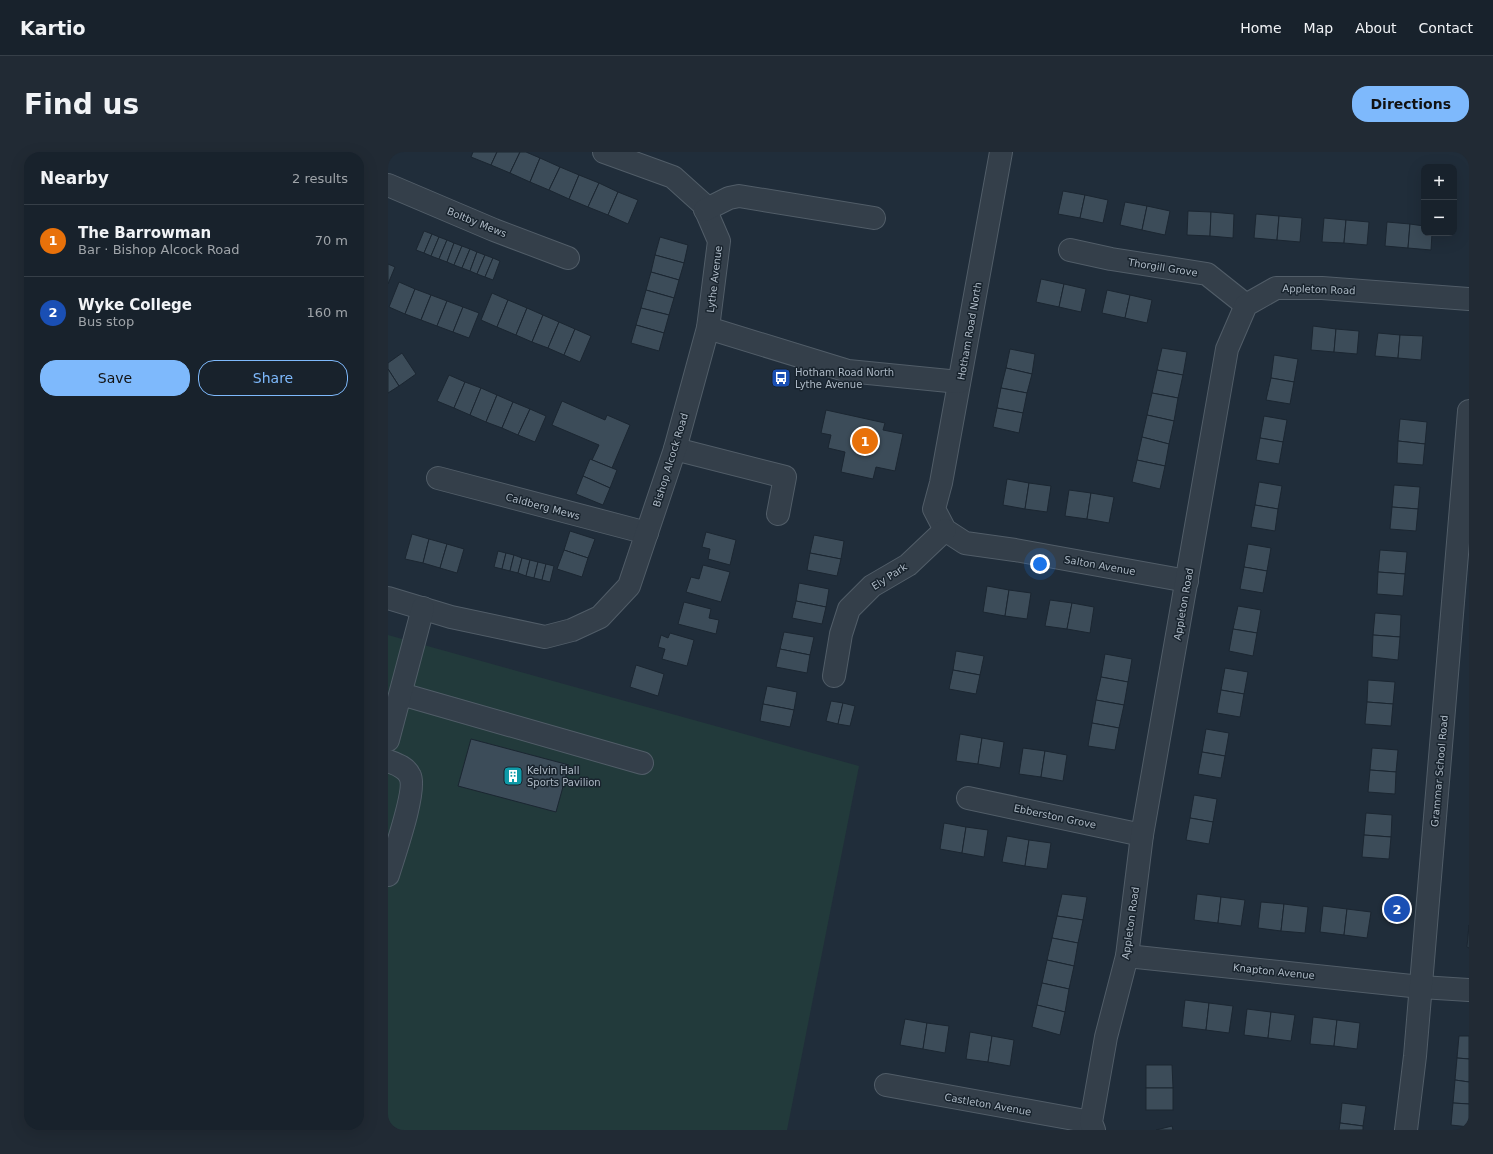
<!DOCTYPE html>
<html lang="en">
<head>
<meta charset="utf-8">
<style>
	body { margin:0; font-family:"DejaVu Sans",sans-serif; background:#212a34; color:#f1f3f6 }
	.controls { position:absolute; right:12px; top:12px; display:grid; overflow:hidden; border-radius:8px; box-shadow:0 4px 16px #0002 }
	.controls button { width:36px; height:36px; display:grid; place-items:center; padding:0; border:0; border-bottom:1px solid #363f48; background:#18222c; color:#f1f3f6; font:20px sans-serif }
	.you { position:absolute; left:652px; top:412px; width:14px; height:14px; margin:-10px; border:3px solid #fff; border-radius:50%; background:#1a73e8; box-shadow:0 0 0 6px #1a73e833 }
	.badge { display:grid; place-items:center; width:26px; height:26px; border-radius:50%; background:#7eb9fc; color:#fff; font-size:13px; font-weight:700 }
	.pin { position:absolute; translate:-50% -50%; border:2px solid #fff; box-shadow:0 1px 4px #0006 }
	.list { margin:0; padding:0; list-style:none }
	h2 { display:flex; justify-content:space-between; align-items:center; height:52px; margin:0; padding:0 16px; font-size:17px }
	h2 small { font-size:13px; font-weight:400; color:#9fa4a9 }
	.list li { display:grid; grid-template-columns:26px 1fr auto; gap:12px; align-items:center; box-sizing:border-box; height:72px; padding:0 16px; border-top:1px solid #363f48 }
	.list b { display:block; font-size:15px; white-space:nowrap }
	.list p { margin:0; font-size:13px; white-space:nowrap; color:#9fa4a9 }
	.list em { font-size:13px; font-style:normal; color:#9fa4a9 }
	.actions { display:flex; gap:8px; padding:12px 16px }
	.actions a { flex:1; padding:9px 0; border:1px solid #7eb9fc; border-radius:16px; text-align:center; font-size:14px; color:#7eb9fc }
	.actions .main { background:#7eb9fc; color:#111 }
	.map { position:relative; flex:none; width:1081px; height:978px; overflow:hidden; border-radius:16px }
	header { display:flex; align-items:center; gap:24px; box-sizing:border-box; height:56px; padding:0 20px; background:#18222c; border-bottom:1px solid #363f48 }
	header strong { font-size:19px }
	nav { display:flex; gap:22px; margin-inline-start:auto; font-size:14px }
	.intro { display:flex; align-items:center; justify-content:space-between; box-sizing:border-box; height:96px; padding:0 24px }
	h1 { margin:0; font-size:28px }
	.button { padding:10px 18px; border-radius:16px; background:#7eb9fc; color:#111; font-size:14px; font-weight:700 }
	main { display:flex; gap:24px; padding:0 24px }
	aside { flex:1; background:#18222c; border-radius:16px; box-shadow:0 4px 16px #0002 }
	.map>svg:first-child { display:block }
	.green { fill:#223a3b }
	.building { fill:#3c4c59; stroke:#1b2631 }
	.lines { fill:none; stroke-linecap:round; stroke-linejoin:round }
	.minor-casing { stroke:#515d68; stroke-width:24 }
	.minor { stroke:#343f4a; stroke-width:22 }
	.labels { text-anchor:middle; stroke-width:3; stroke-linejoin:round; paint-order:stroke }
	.street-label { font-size:10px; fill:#aebac6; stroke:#19242e }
	.poi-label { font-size:10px; fill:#aebac6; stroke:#19242e; text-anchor:start }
</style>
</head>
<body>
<header>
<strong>Kartio</strong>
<nav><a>Home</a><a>Map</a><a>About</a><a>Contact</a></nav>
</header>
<div class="intro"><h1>Find us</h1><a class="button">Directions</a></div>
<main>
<aside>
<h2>Nearby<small>2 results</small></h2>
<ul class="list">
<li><span class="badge" style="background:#e8710a">1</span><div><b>The Barrowman</b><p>Bar · Bishop Alcock Road</p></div><em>70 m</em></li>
<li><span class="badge" style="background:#1a4fb4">2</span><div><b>Wyke College</b><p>Bus stop</p></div><em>160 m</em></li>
</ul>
<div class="actions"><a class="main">Save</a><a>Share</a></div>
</aside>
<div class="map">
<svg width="1081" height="978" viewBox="0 0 1081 978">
	<rect width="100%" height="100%" fill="#202d3a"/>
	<!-- green -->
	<polygon class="green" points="0,483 471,614 399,978 0,978"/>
	<!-- building -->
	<g class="building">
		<polygon points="85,0 109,0 103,13 83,5"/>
		<polygon points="109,0 132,0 122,21 103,13"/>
		<polygon points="132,0 138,0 152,6 142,30 122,21"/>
		<polygon points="152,6 172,15 161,38 142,30"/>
		<polygon points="172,15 191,23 181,47 161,38"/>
		<polygon points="191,23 211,31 200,55 181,47"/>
		<polygon points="211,31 230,40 220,63 200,55"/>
		<polygon points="675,39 697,43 692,66 670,62"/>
		<polygon points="230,40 250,48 240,72 220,63"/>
		<polygon points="697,43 720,48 715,71 692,66"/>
		<polygon points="737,50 759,54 754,78 732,73"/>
		<polygon points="759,54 782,59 777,83 754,78"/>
		<polygon points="800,59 823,60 822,84 799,83"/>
		<polygon points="823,60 846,62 845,86 822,84"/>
		<polygon points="868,62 891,64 889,88 866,86"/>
		<polygon points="891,64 914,66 912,90 889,88"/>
		<polygon points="936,66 958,68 956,91 934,90"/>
		<polygon points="958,68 981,70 979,93 956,91"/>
		<polygon points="999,70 1022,72 1020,96 997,94"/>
		<polygon points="1022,72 1036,74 1036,81 1044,81 1043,98 1020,96"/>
		<polygon points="36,79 44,82 36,101 28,98"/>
		<polygon points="44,82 51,85 43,104 36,101"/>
		<polygon points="51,85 59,88 51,107 43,104"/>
		<polygon points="272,85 300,93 296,111 267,103"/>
		<polygon points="59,88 66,91 59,110 51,107"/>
		<polygon points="66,91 74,94 66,113 59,110"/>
		<polygon points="74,94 82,97 74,116 66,113"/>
		<polygon points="82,97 89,100 82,119 74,116"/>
		<polygon points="89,100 97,103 89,122 82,119"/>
		<polygon points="97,103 105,106 97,125 89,122"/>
		<polygon points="267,103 296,111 291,128 263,120"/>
		<polygon points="105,106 112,109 105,128 97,125"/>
		<polygon points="0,112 7,115 0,132"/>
		<polygon points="263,120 291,128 286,146 258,138"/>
		<polygon points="653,127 676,132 671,155 648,150"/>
		<polygon points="11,130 27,137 17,162 1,155"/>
		<polygon points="676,132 698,137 693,160 671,155"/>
		<polygon points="27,137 43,143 33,168 17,162"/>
		<polygon points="258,138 286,146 281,163 253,156"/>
		<polygon points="719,138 742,143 737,166 714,161"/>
		<polygon points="104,141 120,148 109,175 93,168"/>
		<polygon points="43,143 59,149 49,174 33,168"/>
		<polygon points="742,143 764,148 759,171 737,166"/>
		<polygon points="120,148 139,156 128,183 109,175"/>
		<polygon points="59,149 75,155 65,180 49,174"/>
		<polygon points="75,155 91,161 81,186 65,180"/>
		<polygon points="139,156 155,163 144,190 128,183"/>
		<polygon points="253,156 281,163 276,181 248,173"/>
		<polygon points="155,163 171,170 160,196 144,190"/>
		<polygon points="171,170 187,177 176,203 160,196"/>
		<polygon points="248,173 276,181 271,199 243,191"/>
		<polygon points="925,174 948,177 946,200 923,198"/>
		<polygon points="187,177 203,184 192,210 176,203"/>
		<polygon points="948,177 971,179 969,202 946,200"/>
		<polygon points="990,181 1012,183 1010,206 987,204"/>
		<polygon points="1012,183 1035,184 1033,208 1010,206"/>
		<polygon points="774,196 799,200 795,223 769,218"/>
		<polygon points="622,197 647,202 644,222 618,216"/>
		<polygon points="14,201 28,222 11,234 0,217 0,211"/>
		<polygon points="886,203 910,207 906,230 883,226"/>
		<polygon points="618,216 644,222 639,241 613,236"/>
		<polygon points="0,217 11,234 0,241"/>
		<polygon points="769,218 795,223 790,246 764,241"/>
		<polygon points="61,223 77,230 66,256 49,249"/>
		<polygon points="883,226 906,230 902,252 878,248"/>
		<polygon points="77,230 93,236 82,263 66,256"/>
		<polygon points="93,236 109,243 98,270 82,263"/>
		<polygon points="613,236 639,241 635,261 609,256"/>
		<polygon points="764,241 790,246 786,269 759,263"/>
		<polygon points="109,243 125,250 114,276 98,270"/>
		<polygon points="174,249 217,268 219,263 242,273 224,316 204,308 211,293 164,273"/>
		<polygon points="125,250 142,257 130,283 114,276"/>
		<polygon points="609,256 635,261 631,281 605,275"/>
		<polygon points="142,257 158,264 147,290 130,283"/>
		<polygon points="438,258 497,271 495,278 515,282 507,319 488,315 485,327 453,320 457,300 440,296 443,283 433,281"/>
		<polygon points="759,263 786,269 781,292 754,285"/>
		<polygon points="876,264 899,268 895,290 872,286"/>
		<polygon points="1012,267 1039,270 1037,292 1010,289"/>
		<polygon points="754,285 781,292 777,314 749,308"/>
		<polygon points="872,286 895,290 891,312 868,308"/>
		<polygon points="1010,289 1037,292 1035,313 1009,311"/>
		<polygon points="202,307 229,318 222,336 195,324"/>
		<polygon points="749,308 777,314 772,337 744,330"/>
		<polygon points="195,324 222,336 215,353 188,342"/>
		<polygon points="619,327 641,331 637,357 615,353"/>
		<polygon points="871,330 894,334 890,357 867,353"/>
		<polygon points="641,331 663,334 659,360 637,357"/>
		<polygon points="1006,333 1032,335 1030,357 1004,355"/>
		<polygon points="681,338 703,341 699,367 677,364"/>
		<polygon points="703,341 726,345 721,371 699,367"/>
		<polygon points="867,353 890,357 887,379 863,375"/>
		<polygon points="1004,355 1030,357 1028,379 1002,377"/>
		<polygon points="182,379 207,387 200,406 176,398"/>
		<polygon points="318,380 348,388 342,413 320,407 322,397 314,395"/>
		<polygon points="24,382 41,387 35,411 17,407"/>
		<polygon points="426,383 456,389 453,407 422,401"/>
		<polygon points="41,387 59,392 52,416 35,411"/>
		<polygon points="59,392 76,397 69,421 52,416"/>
		<polygon points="860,392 883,396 879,419 856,415"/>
		<polygon points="176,398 200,406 194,425 169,417"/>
		<polygon points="992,398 1019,400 1017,422 990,420"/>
		<polygon points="110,399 118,401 114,417 106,415"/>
		<polygon points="118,401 126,403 122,419 114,417"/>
		<polygon points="422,401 453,407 449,424 419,418"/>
		<polygon points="126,403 134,406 130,421 122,419"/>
		<polygon points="134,406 142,408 138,424 130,421"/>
		<polygon points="142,408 150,410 146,426 138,424"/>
		<polygon points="150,410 158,412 154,428 146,426"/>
		<polygon points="158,412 166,414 162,430 154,428"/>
		<polygon points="315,413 342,420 333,450 298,440 303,425 311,427"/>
		<polygon points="856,415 879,419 875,441 852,437"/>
		<polygon points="990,420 1017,422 1015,444 989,442"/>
		<polygon points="411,431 441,437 438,455 408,449"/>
		<polygon points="599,434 621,438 617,464 595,460"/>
		<polygon points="621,438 643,441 639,467 617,464"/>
		<polygon points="662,448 684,451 679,477 657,474"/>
		<polygon points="408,449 438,455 434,472 404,466"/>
		<polygon points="296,450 323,457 321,466 331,468 328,482 290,472"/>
		<polygon points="684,451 706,455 702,481 679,477"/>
		<polygon points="850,454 873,458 869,481 845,477"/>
		<polygon points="987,461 1013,463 1012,485 985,483"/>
		<polygon points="845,477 869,481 865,504 841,499"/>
		<polygon points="396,480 426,485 422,503 392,497"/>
		<polygon points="282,481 306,488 299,514 274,507 277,497 270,495 273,483 280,486"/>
		<polygon points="985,483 1012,485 1010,508 984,505"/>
		<polygon points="392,497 422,503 419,521 388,515"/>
		<polygon points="568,499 596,504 592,523 565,518"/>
		<polygon points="717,502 744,507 740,530 713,525"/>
		<polygon points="248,513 276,522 270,544 242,535"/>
		<polygon points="837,516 860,520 856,542 833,538"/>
		<polygon points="565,518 592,523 588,542 561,537"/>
		<polygon points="713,525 740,530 736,553 708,548"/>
		<polygon points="980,528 1007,530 1005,552 979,550"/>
		<polygon points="379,534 409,540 406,558 375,552"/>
		<polygon points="833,538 856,542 852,565 829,561"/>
		<polygon points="708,548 736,553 731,576 704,571"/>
		<polygon points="443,549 455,551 450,572 438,569"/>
		<polygon points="979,550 1005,552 1003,574 977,572"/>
		<polygon points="455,551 467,554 462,574 450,572"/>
		<polygon points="375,552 406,558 402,575 372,569"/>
		<polygon points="704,571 731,576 727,598 700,594"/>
		<polygon points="818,577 841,581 837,604 814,600"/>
		<polygon points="572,582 594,586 590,612 568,609"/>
		<polygon points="594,586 616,590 612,616 590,612"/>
		<polygon points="83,587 181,613 168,660 70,634"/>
		<polygon points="635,596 657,599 653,625 631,622"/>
		<polygon points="984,596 1010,598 1008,620 982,618"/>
		<polygon points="657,599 679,603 675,629 653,625"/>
		<polygon points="814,600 837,604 833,626 810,622"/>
		<polygon points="982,618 1008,620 1007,642 980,640"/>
		<polygon points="806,643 829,647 825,670 802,666"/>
		<polygon points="978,661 1004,663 1003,685 976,683"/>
		<polygon points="802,666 825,670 821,692 798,688"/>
		<polygon points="556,671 578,675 574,701 552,697"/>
		<polygon points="578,675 600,678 596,705 574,701"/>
		<polygon points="976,683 1003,685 1001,707 974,705"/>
		<polygon points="619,684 641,688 637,714 614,710"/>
		<polygon points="641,688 663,691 659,717 637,714"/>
		<polygon points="674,742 699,745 695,768 669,764"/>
		<polygon points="809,742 833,745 830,771 806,768"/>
		<polygon points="833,745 857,748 853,774 830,771"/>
		<polygon points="873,750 896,752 893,779 870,776"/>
		<polygon points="896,752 920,755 917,781 893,779"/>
		<polygon points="935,754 959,757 956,783 932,780"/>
		<polygon points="959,757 983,760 979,786 956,783"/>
		<polygon points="669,764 695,768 690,791 664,786"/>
		<polygon points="1081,773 1081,796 1079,795"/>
		<polygon points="664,786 690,791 686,814 659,808"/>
		<polygon points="659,808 686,814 681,837 654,831"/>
		<polygon points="654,831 681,837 677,860 649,853"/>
		<polygon points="797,848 821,851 818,878 794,875"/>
		<polygon points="821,851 845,854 841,881 818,878"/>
		<polygon points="649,853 677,860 672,883 644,875"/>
		<polygon points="859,857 883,860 880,886 856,883"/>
		<polygon points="883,860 907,863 903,889 880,886"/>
		<polygon points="925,865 949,868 946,894 922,892"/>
		<polygon points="517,867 539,871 535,897 512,893"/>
		<polygon points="949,868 972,871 969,897 946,894"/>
		<polygon points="539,871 561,874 557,901 535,897"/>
		<polygon points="582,880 604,884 600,910 578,907"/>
		<polygon points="604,884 626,888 622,914 600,910"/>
		<polygon points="1071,884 1081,884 1081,907 1069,906"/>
		<polygon points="1069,906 1081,907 1081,930 1067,928"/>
		<polygon points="758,913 784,913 785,936 758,936"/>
		<polygon points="1067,928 1081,930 1081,952 1065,951"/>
		<rect x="758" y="936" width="27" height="22"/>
		<polygon points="954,951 978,954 975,974 952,971"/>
		<polygon points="1065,951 1081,952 1081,975 1063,973"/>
		<polygon points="952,971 975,974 975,978 951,978"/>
		<polygon points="784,974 785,978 768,978"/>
	</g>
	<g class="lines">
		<defs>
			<g id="minor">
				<polyline points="216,0 285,25 315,52 331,89 320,176"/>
				<polyline points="613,0 553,331 546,357 557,378 577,391 627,398 799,429"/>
				<polyline points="0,33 106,78 180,106"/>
				<polyline points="317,58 341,46 351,44 486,66"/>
				<polyline points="682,98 723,107 819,122 858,153"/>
				<polyline points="287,297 397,325 390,362"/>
				<polyline points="50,326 259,381"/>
				<polyline points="0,446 63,465 157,485 184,478 212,465 241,434 287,297 320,176 460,219 571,230"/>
				<polyline points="446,524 453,482 461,457 484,434 520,413 557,378"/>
				<polyline points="13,542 254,611"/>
				<polyline points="0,588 35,456"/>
				<path d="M 0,609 C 8,612 18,615 22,624 C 29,638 5,706 0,723"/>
				<polyline points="580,646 754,683"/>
				<polyline points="739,804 1033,835 1081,838"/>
				<polyline points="498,933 703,970"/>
				<polyline points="706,978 703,970 718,885 739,804 754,683 839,197 858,153 888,136 934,136 1081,147"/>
				<polyline points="1018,978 1027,904 1081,259"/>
			</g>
		</defs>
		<!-- minor casing -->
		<use href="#minor" class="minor-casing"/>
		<!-- minor -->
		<use href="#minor" class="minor"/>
	</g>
	<!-- icons -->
	<defs>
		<symbol id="bus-square" viewBox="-11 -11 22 22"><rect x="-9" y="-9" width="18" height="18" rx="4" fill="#1a4fb4" stroke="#19242e"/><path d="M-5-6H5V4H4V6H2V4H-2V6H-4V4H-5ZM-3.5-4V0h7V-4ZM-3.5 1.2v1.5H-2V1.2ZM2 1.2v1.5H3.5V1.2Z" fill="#fff"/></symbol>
		<symbol id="building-square" viewBox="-11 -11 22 22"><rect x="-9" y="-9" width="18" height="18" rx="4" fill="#0f9aa8" stroke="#19242e"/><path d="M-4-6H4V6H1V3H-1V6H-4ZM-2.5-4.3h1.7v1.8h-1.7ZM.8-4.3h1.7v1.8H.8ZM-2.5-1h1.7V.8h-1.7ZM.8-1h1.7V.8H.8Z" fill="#fff"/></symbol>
	</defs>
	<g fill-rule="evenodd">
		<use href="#bus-square" x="382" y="215" width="22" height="22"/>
		<use href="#building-square" x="114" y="613" width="22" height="22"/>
	</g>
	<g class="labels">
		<!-- street labels -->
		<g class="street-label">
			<text transform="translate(89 70) rotate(22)" y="4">Boltby Mews</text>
			<text transform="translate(775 115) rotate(9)" y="4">Thorgill Grove</text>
			<text transform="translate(326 127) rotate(-83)" y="4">Lythe Avenue</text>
			<text transform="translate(931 137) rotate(2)" y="4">Appleton Road</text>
			<text transform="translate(581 179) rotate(-80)" y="4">Hotham Road North</text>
			<text transform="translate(282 308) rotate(-73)" y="4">Bishop Alcock Road</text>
			<text transform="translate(155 354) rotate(15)" y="4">Caldberg Mews</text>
			<text transform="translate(712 413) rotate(10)" y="4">Salton Avenue</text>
			<text transform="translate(501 424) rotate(-33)" y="4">Ely Park</text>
			<text transform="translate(795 452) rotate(-80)" y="4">Appleton Road</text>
			<text transform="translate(1051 619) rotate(-85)" y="4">Grammar School Road</text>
			<text transform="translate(667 664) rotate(12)" y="4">Ebberston Grove</text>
			<text transform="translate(742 771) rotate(-82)" y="4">Appleton Road</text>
			<text transform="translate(886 819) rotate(6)" y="4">Knapton Avenue</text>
			<text transform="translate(600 952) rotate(10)" y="4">Castleton Avenue</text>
		</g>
		<!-- poi labels -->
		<g class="poi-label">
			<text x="407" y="224">Hotham Road North<tspan x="407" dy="12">Lythe Avenue</tspan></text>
			<text x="139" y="622">Kelvin Hall<tspan x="139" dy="12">Sports Pavilion</tspan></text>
		</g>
	</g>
</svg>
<div class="controls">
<button>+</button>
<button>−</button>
</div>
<div class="you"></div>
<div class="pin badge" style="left:477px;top:289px;background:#e8710a">1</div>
<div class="pin badge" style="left:1009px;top:757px;background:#1a4fb4">2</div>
</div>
</main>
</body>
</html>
